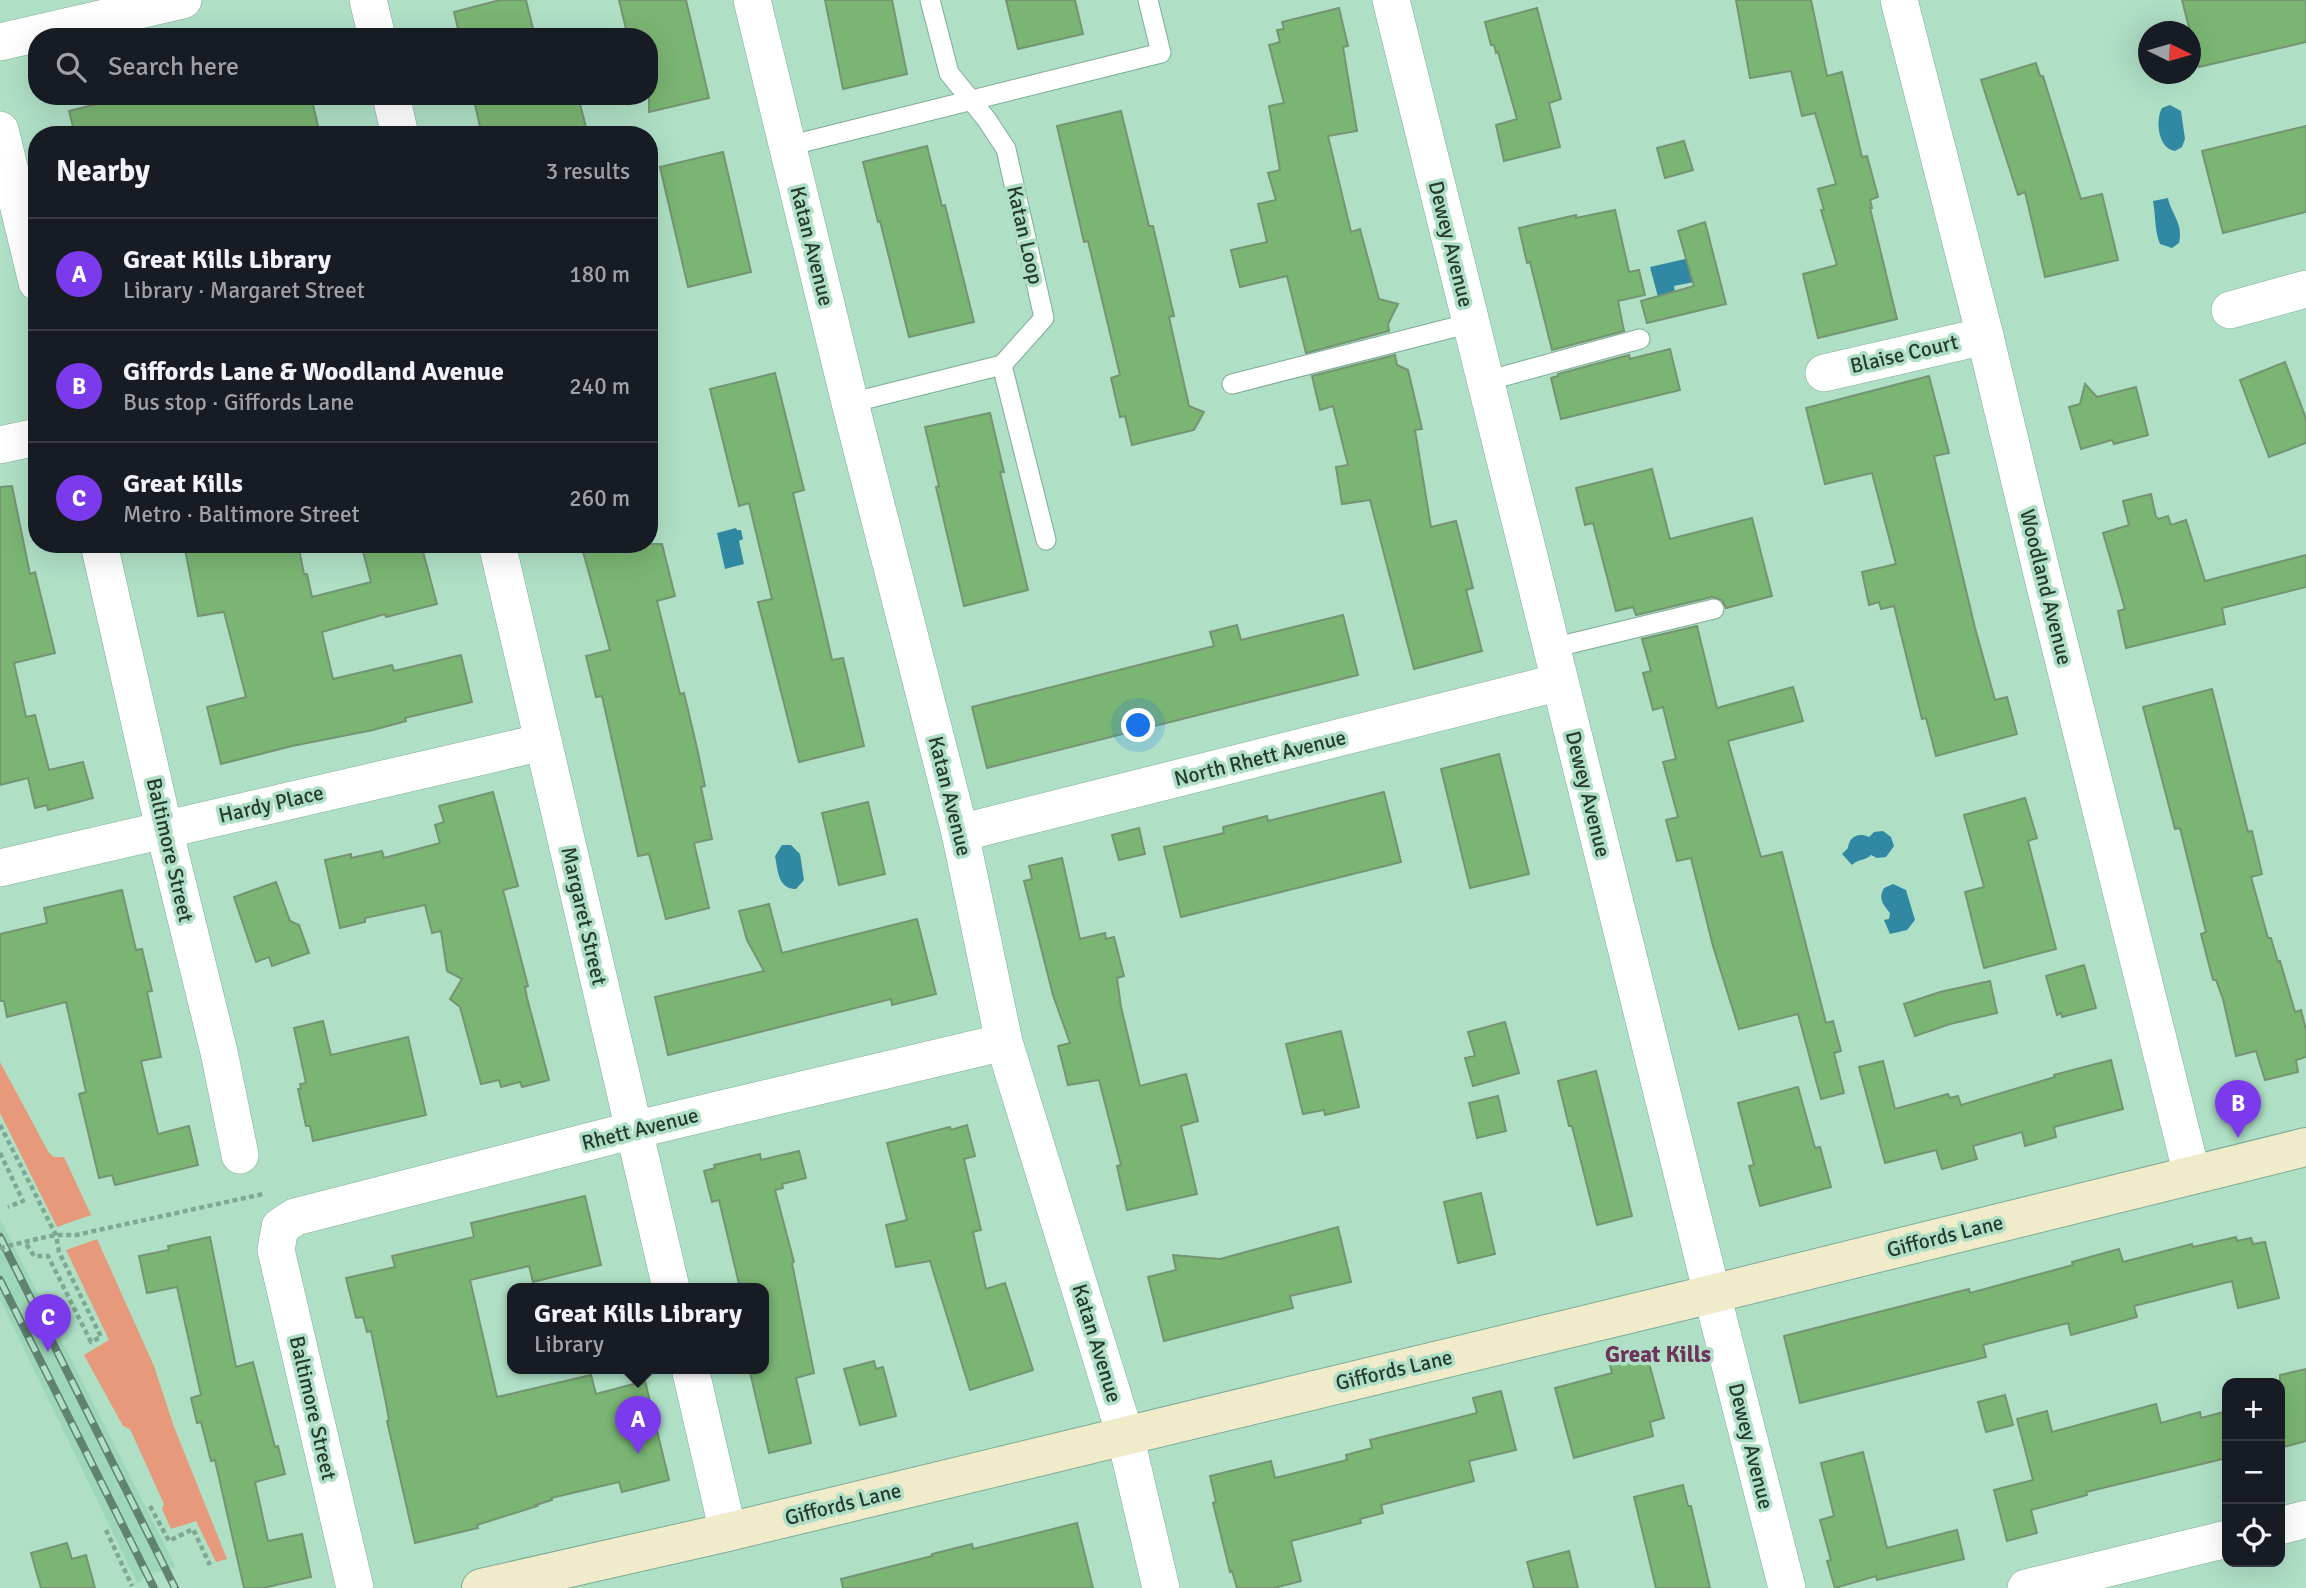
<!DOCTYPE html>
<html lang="en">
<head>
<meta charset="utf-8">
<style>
	body { margin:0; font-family:Signika,sans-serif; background:#242831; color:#f1f3f6 }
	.controls { position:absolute; right:21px; bottom:21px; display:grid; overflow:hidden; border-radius:14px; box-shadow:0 7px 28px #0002 }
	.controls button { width:63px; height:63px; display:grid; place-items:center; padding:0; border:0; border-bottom:2px solid #363941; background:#171b24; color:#f1f3f6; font:35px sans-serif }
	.compass { position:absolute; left:2138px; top:21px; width:63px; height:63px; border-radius:50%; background:#171b24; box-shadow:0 7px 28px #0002; rotate:95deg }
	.you { position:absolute; left:1139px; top:726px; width:24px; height:24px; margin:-18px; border:5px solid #fff; border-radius:50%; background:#1a73e8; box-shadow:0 0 0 10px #1a73e833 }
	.badge { display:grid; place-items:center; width:46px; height:46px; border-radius:50%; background:#7c3aed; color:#fff; font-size:23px; font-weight:700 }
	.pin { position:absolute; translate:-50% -58px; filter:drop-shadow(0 2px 4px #0008) }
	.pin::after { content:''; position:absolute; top:37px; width:24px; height:21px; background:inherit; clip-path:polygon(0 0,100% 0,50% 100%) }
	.popup { position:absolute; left:507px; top:1283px; width:262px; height:91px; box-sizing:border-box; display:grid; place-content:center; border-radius:14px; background:#171b24; filter:drop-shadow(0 2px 5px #0005); font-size:23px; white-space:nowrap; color:#9ea1a6 }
	.popup b { font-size:26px; color:#f1f3f6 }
	.popup::after { content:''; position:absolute; left:50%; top:100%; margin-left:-14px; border:14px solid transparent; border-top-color:#171b24 }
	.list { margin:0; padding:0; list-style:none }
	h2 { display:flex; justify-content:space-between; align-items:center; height:91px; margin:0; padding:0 28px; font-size:30px }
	h2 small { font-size:23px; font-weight:400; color:#9ea1a6 }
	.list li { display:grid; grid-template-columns:46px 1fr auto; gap:21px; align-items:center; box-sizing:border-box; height:112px; padding:0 28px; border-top:2px solid #363941 }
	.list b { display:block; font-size:26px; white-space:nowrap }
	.list p { margin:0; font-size:23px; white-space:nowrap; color:#9ea1a6 }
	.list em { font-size:23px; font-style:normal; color:#9ea1a6 }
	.icon { flex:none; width:38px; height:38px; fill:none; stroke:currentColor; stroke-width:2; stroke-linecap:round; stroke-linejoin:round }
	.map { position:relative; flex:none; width:2306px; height:1588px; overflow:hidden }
	.search { position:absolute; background:#171b24; box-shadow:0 7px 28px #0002; left:28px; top:28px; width:630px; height:77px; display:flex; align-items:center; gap:18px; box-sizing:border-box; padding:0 24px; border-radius:28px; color:#9ea1a6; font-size:26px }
	.panel { position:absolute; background:#171b24; box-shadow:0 7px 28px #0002; left:28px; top:126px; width:630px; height:427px; border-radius:28px }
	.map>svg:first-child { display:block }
	.built { fill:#9dd6b8 }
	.green { fill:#e6997b }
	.water { fill:#3188a2 }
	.building { fill:#7ab573; stroke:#759471; stroke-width:2 }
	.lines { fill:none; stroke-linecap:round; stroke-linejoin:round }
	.lane-casing { stroke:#7dac94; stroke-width:21 }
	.street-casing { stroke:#7dac94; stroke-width:38 }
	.secondary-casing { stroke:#7dac94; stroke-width:40 }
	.path { stroke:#80a793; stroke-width:4.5; stroke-dasharray:5 3.5; stroke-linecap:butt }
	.lane { stroke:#fff; stroke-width:19 }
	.street { stroke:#fff; stroke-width:37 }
	.secondary { stroke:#f0ebca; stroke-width:38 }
	.rail-casing { stroke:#618171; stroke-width:8 }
	.rail { stroke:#afe0c6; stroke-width:5; stroke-dasharray:16; stroke-linecap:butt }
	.path-bridge { stroke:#80a793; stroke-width:4.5; stroke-dasharray:5 3.5; stroke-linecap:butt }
	.labels { text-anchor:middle; stroke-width:7; stroke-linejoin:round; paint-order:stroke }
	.street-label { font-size:21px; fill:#263a30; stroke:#afe0c6 }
	.neighbourhood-label { font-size:23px; font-weight:bold; fill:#6f325b; stroke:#afe0c6 }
</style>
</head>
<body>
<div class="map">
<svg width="2306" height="1588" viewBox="0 0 2306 1588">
	<rect width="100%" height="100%" fill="#afe0c6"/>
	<!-- built -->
	<polygon class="built" points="0,1219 42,1302 176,1567 143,1576 143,1581 137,1583 0,1299"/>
	<!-- green -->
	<g class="green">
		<polygon points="0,1062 49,1153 54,1157 64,1157 91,1215 57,1227 0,1113"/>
		<polygon points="97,1239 154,1366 174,1427 227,1559 216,1562 196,1521 171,1529 162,1509 164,1504 130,1429 123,1426 84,1355 109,1340 66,1250"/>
	</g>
	<!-- water -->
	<g class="water">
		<path d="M 2170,105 L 2181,111 L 2185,139 L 2182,147 L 2175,151 C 2158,149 2155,120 2162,108 Z"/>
		<path d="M 2168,198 C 2171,214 2184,224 2179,243 L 2172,248 L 2160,244 C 2154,229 2156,216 2153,201 Z"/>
		<polygon points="1694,257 1699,281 1674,286 1675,293 1658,297 1650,267"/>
		<polygon points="736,528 737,530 741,530 743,539 739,541 744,564 725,569 717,533"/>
		<path d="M 1883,831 L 1891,837 L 1894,846 L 1886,857 L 1877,858 L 1871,855 C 1865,861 1858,859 1852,865 L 1842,854 L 1848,848 C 1849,837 1858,832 1869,837 L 1874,832 Z"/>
		<path d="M 782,845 L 791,845 L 800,854 L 804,880 L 796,889 C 778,889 778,871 775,856 Z"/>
		<path d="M 1893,884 L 1906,890 L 1915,920 L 1907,930 L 1890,934 L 1884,920 L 1889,919 L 1890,913 C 1883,904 1878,899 1884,888 Z"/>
	</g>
	<!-- building -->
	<g class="building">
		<polygon points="500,0 526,0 535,37 460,37 454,12"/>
		<polygon points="619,0 686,0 709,98 649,112 649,37 628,37"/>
		<polygon points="825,0 892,0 907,74 843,89"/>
		<polygon points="1006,0 1075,0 1083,34 1018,49"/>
		<polygon points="1736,0 1811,0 1827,76 1842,72 1862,157 1867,156 1878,197 1870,200 1872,208 1870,208 1897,319 1818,338 1803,274 1837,265 1821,210 1824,210 1818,189 1836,184 1815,113 1802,116 1791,71 1750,78"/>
		<polygon points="2182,0 2306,0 2306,42 2199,67"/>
		<polygon points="1339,8 1348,46 1343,47 1357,131 1328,136 1351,232 1360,229 1379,299 1398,304 1388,324 1389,331 1306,353 1287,276 1240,287 1231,250 1267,242 1258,204 1276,200 1268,173 1280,170 1269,106 1284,103 1269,45 1280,42 1277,30 1284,29 1282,22"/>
		<polygon points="1537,8 1561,99 1549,103 1560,147 1504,161 1496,125 1517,119 1498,52 1496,53 1494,45 1491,45 1485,22"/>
		<polygon points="2036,63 2040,76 2043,76 2081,199 2102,194 2118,260 2045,277 2025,192 2018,195 1981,80"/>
		<polygon points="128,96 311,96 320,135 75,135 69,111"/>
		<polygon points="473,96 578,96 588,135 482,135"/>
		<polygon points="1121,111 1149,226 1153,226 1174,316 1169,317 1189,406 1204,412 1194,430 1132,445 1125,416 1120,417 1111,378 1120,375 1088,241 1084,242 1057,126"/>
		<polygon points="2306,126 2306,212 2223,233 2202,151"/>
		<polygon points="1684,141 1693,170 1665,178 1657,148"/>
		<polygon points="927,146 942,206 945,205 974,322 909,337 880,221 878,222 863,162"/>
		<polygon points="723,152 751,272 688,287 660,167"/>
		<polygon points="1615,210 1629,272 1639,270 1645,295 1618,301 1624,331 1552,350 1530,262 1527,263 1519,228 1576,215 1576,218"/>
		<polygon points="1705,222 1726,304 1647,323 1641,301 1694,286 1678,231"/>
		<polygon points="1670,349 1680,390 1561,419 1551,378 1558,376 1558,374 1629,355 1630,359"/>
		<polygon points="1395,355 1397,365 1408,370 1422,429 1415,430 1431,527 1456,521 1473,588 1466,590 1482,651 1414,669 1370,500 1342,504 1336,467 1348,465 1333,406 1320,410 1312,376"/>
		<polygon points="2285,362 2306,419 2306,443 2269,457 2240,380"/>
		<polygon points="775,373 804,490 793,493 821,612 832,660 843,658 864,746 799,762 758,602 772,599 749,503 739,506 710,389"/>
		<polygon points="1929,376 1949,453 1934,456 1975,628 1995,700 2007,697 2017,734 1936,756 1926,718 1922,719 1894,606 1881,609 1879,602 1869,605 1862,572 1896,564 1872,473 1825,484 1806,408"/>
		<polygon points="2085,384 2097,397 2136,387 2148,435 2114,444 2112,440 2081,449 2069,407 2080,404"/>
		<polygon points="990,413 1004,472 1000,472 1028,590 964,606 936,487 939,486 925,427"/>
		<polygon points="1652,469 1670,539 1752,518 1772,596 1726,608 1722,600 1712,597 1636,615 1633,607 1616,611 1593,523 1585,525 1576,488"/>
		<polygon points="12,486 30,574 35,572 55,653 14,663 26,717 35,715 49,770 83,762 93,798 48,810 47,805 35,808 28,778 0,785 0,487"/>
		<polygon points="2151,494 2156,517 2159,519 2168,516 2171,525 2186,520 2205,581 2306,555 2306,587 2222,608 2225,624 2126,648 2118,611 2125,609 2103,533 2129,525 2123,501"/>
		<polygon points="184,544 298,544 304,574 307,574 312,597 371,582 361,544 421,544 437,604 386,617 385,614 322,632 333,679 392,665 394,671 461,655 472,702 405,718 406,721 373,730 292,746 221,764 207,707 246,697 224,612 198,616"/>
		<polygon points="581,544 662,544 675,596 657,601 680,694 684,693 697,748 705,786 701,787 712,839 694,843 709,908 666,919 649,854 638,856 602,696 596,697 586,656 610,650"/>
		<polygon points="1343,615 1358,675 987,768 972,707 1214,646 1210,632 1237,625 1241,640"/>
		<polygon points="1697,626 1717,708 1793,687 1803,721 1728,741 1761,857 1782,852 1826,1023 1833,1021 1841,1051 1834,1053 1844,1093 1821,1099 1798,1014 1739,1029 1713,946 1691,858 1677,861 1666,820 1678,817 1663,762 1676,759 1663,707 1653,710 1643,673 1651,671 1642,639"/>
		<polygon points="2212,689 2248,832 2252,831 2262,874 2251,877 2268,938 2271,938 2278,962 2280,961 2295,1012 2301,1010 2306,1030 2306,1057 2296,1060 2298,1072 2265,1080 2256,1051 2236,1056 2223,999 2216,980 2213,980 2201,934 2206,932 2180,828 2175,829 2143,707"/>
		<polygon points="1499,754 1529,874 1470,888 1441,769"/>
		<polygon points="493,792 518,886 503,890 528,986 525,987 527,998 549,1080 522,1087 520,1082 501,1087 499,1080 481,1084 460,1007 450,999 462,979 447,971 441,931 432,933 425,905 365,918 365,922 340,928 325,860 351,854 351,858 382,851 384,858 440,843 435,825 444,822 439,806"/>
		<polygon points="1384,792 1401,862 1181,917 1164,847 1224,833 1223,827 1267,816 1268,821"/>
		<polygon points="2025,798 2037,838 2028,841 2056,949 1984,968 1965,892 1984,887 1964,815"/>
		<polygon points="868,802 885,874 839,885 822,813"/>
		<polygon points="1139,828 1145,854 1119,860 1112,835"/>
		<polygon points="1062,858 1080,939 1105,933 1106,939 1114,937 1124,976 1117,978 1121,1007 1140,1086 1186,1074 1198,1121 1181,1126 1197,1194 1127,1210 1117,1166 1121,1165 1099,1080 1068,1085 1058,1046 1070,1043 1053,995 1024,881 1032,879 1029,866"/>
		<polygon points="276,882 290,921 299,925 309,953 272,966 269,957 256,962 234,897"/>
		<polygon points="122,890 136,950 142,949 152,991 147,992 161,1057 141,1061 158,1134 189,1126 198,1165 115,1185 112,1175 99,1178 79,1094 86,1092 66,1002 7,1017 4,1001 0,1001 0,934 47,923 44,908"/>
		<polygon points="769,904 782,953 917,919 936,994 892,1005 891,999 668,1055 655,997 764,971 747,940 739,911"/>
		<polygon points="2084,965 2096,1008 2062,1017 2061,1013 2057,1015 2046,976"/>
		<polygon points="1990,981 1997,1013 1950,1024 1915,1036 1904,1004 1940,992"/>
		<polygon points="323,1021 331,1055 408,1037 426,1115 313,1141 310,1126 306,1126 298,1089 301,1089 300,1084 306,1083 294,1028"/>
		<polygon points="1505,1022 1519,1073 1473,1086 1465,1058 1475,1056 1468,1032"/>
		<polygon points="1341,1031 1359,1107 1325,1115 1324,1110 1303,1114 1286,1044"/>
		<polygon points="2111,1060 2123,1109 2054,1127 2056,1137 2025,1146 2022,1132 1973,1146 1977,1159 1942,1169 1936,1150 1885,1163 1859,1067 1883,1061 1895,1109 1948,1094 1950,1098 1958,1096 1961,1105 2055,1077 2054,1075"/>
		<polygon points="1596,1071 1632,1216 1597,1225 1572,1126 1569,1126 1558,1081"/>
		<polygon points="1798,1087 1815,1148 1820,1147 1831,1187 1760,1206 1749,1166 1754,1165 1738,1103"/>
		<polygon points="1498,1096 1506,1131 1477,1138 1469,1103"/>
		<polygon points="967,1125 975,1156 964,1159 981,1230 973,1232 986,1289 1005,1283 1033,1370 970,1390 930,1261 896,1267 886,1225 907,1220 887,1143 950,1127 951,1130"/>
		<polygon points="799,1151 806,1178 782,1184 783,1188 775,1190 794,1262 792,1263 814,1373 796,1378 811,1443 769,1453 749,1368 764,1368 764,1288 740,1288 719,1200 712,1202 704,1171 715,1168 714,1165 760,1154 761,1160"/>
		<polygon points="1481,1193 1495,1254 1458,1263 1444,1202"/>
		<polygon points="585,1196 601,1265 533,1282 529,1266 470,1280 497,1397 591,1375 596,1394 645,1381 669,1480 622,1492 619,1482 551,1498 552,1500 536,1505 537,1506 477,1525 478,1528 415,1543 387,1421 389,1420 386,1403 371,1331 367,1332 363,1317 356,1318 346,1278 395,1267 392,1256 474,1237 471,1223"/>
		<polygon points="1338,1227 1351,1282 1290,1296 1293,1308 1164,1341 1148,1277 1176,1270 1173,1255 1220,1259"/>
		<polygon points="210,1237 236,1367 253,1362 275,1447 278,1446 285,1474 255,1482 268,1541 302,1534 311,1577 263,1588 244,1588 215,1460 211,1461 201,1422 197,1423 191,1398 201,1395 177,1287 147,1293 139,1256 169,1250 168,1246"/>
		<polygon points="2236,1237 2237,1241 2251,1238 2253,1244 2265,1242 2279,1298 2238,1308 2232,1281 2134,1306 2137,1317 2071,1335 2068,1323 1983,1345 1986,1357 1800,1403 1784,1336 1969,1289 1970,1293 2073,1265 2072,1262 2119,1249 2123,1262 2192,1244 2193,1247"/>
		<polygon points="1646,1352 1664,1418 1650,1422 1653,1436 1574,1458 1555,1388 1612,1373 1609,1362"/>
		<polygon points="874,1361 876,1369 883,1367 896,1416 860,1425 844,1369"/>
		<polygon points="2306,1369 2306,1441 2280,1448 2280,1375"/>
		<polygon points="1501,1391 1516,1450 1469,1461 1474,1481 1381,1505 1383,1513 1360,1519 1361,1523 1291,1541 1301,1581 1274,1588 1237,1588 1232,1571 1230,1572 1213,1503 1216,1502 1210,1476 1271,1461 1275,1478 1347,1460 1346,1455 1372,1448 1370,1440 1477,1413 1473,1398"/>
		<polygon points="2005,1395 2013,1425 1986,1432 1978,1402"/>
		<polygon points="2156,1404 2161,1423 2200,1412 2201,1418 2227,1411 2227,1458 2086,1492 2087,1495 2031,1510 2037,1533 2007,1541 1994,1490 2033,1480 2017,1419 2047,1411 2052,1432"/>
		<polygon points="1863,1452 1887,1548 1957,1530 1964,1559 1877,1580 1876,1576 1835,1588 1827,1561 1831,1560 1820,1520 1834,1516 1821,1463"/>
		<polygon points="1683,1485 1688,1506 1691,1506 1710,1588 1656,1588 1634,1497"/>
		<polygon points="1077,1523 1093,1588 843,1588 841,1579 932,1556 932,1554 972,1544 973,1549"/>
		<polygon points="67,1543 72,1559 86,1555 95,1588 41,1588 31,1553"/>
		<polygon points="1569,1551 1578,1588 1534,1588 1527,1562"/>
	</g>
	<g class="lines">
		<defs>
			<g id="lane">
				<polyline points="788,146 1161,53 1148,0"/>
				<polyline points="1002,365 1046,540"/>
				<polyline points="1486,381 1640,339"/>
				<polyline points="1232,384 1471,323"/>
				<polyline points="850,403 1002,365 1044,318 1006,149 987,120 949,73 930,0"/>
				<polyline points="1552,648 1714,609"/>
			</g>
			<g id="street">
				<polyline points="368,0 377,37"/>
				<polyline points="752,0 850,403 960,833 1004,1042 1125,1435 1161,1588"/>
				<polyline points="1391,0 1712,1294 1787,1588"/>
				<polyline points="1899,0 1985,336 2044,582 2192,1175"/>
				<polyline points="0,42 183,0"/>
				<polyline points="391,96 400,135"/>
				<polyline points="0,130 37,282"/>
				<polyline points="2230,310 2306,289"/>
				<polyline points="1824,373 1985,336"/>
				<polyline points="0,445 37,437"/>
				<polyline points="99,544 164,829 219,1052 240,1155"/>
				<polyline points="497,544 671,1288"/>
				<polyline points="960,833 1560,682"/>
				<polyline points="0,868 543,742"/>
				<polyline points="690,1368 728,1532"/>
				<polyline points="2280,1526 2306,1519"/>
				<polyline points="355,1588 276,1250 280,1227 295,1217 634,1130 1004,1042"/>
				<polyline points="2026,1588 2227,1539"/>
			</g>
			<polyline id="secondary" points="481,1588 728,1532 1712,1294 2306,1147"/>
		</defs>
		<!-- lane casing -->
		<use href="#lane" class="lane-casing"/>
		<!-- street casing -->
		<use href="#street" class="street-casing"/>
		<!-- secondary casing -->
		<use href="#secondary" class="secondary-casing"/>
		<!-- path -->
		<g class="path">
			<polyline points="0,1125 56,1235 59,1252 101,1337 91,1342 48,1256 34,1256 25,1242"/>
			<polyline points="0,1153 23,1201 8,1207"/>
			<polyline points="41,1238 56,1235 76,1235 263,1194"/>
			<polyline points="150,1506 169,1541 193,1529 210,1565"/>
			<polyline points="106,1530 132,1586"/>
		</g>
		<!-- lane -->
		<use href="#lane" class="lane"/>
		<!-- street -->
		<use href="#street" class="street"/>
		<!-- secondary -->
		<use href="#secondary" class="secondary"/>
		<defs>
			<g id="rail">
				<polyline points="0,1237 175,1588"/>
				<polyline points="0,1280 154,1588"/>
			</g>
		</defs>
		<!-- rail casing -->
		<use href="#rail" class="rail-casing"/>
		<!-- rail -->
		<use href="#rail" class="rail"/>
		<!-- path-bridge -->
		<polyline class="path-bridge" points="0,1248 41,1238"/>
	</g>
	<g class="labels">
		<!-- street labels -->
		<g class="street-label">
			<text transform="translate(1025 235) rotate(77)" y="7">Katan Loop</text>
			<text transform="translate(1451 244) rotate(76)" y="7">Dewey Avenue</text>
			<text transform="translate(812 246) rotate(76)" y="7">Katan Avenue</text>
			<text transform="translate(1904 354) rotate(-13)" y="7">Blaise Court</text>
			<text transform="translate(2046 587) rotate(76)" y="7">Woodland Avenue</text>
			<text transform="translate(1260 758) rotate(-14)" y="7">North Rhett Avenue</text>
			<text transform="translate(1588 794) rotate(76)" y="7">Dewey Avenue</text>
			<text transform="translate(950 796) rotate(76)" y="7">Katan Avenue</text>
			<text transform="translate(271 804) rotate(-13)" y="7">Hardy Place</text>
			<text transform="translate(170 850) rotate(77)" y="7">Baltimore Street</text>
			<text transform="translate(584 916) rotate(77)" y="7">Margaret Street</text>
			<text transform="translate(640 1129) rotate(-14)" y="7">Rhett Avenue</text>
			<text transform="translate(1945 1236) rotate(-14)" y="7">Giffords Lane</text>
			<text transform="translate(1097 1343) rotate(73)" y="7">Katan Avenue</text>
			<text transform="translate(1394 1370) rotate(-13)" y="7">Giffords Lane</text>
			<text transform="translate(313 1408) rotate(77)" y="7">Baltimore Street</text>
			<text transform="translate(1751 1446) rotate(76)" y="7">Dewey Avenue</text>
			<text transform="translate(843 1504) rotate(-14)" y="7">Giffords Lane</text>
		</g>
		<!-- neighbourhood labels -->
		<g class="neighbourhood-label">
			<text x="1658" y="1362">Great Kills</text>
		</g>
	</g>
</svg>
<div class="controls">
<button>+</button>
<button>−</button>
<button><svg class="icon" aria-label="locate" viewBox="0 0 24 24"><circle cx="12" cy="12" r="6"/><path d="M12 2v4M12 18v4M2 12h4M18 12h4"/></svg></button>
</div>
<svg class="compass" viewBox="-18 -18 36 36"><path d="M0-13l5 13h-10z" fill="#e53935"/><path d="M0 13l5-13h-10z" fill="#9ea1a6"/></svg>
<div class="you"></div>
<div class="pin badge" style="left:638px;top:1454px">A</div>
<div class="popup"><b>Great Kills Library</b>Library</div>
<div class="pin badge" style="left:2238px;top:1138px">B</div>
<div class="pin badge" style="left:48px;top:1352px">C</div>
<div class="search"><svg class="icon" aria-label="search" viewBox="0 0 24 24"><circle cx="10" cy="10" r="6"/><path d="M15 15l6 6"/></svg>Search here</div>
<section class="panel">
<h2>Nearby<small>3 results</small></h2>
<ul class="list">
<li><span class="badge">A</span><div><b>Great Kills Library</b><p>Library · Margaret Street</p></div><em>180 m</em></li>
<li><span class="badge">B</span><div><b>Giffords Lane &amp; Woodland Avenue</b><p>Bus stop · Giffords Lane</p></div><em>240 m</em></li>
<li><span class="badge">C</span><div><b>Great Kills</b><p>Metro · Baltimore Street</p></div><em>260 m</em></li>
</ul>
</section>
</div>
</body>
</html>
